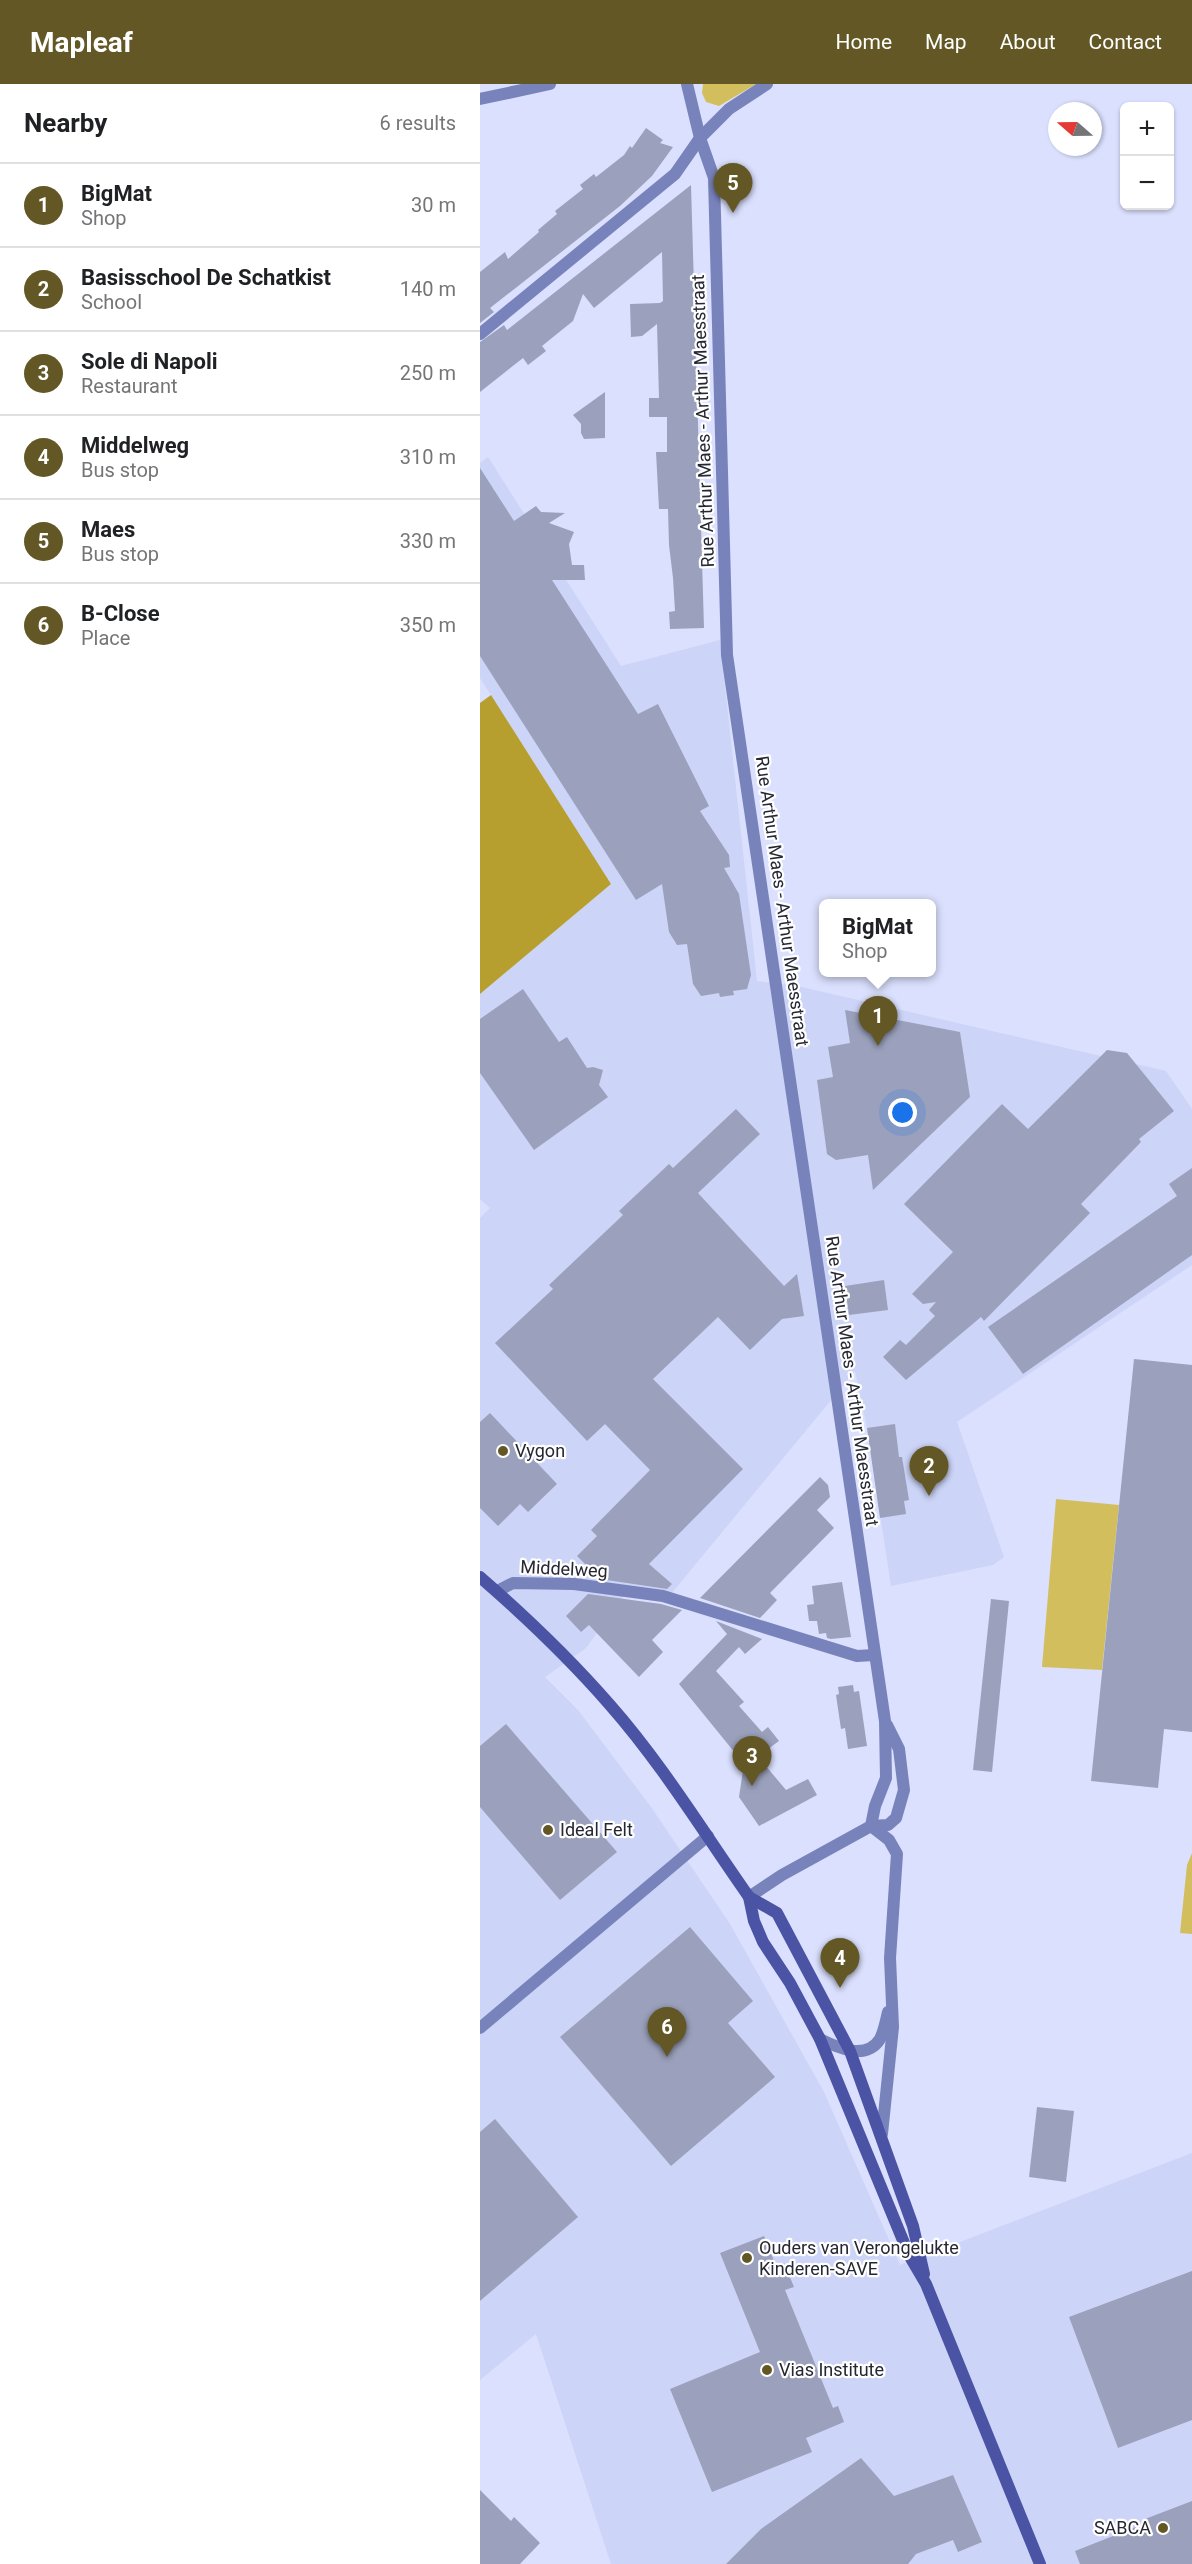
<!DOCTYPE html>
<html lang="en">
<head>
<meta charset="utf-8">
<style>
	body { margin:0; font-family:Roboto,sans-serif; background:#f2f2f2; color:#202124 }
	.controls { position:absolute; right:18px; top:18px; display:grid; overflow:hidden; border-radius:9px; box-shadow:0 2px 4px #0004 }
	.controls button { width:54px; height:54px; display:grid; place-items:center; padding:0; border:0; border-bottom:2px solid #e0e0e0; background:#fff; color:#202124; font:30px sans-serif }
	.compass { position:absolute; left:568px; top:18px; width:54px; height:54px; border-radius:50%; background:#fff; box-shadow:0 2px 4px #0004; rotate:290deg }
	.you { position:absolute; left:423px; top:1029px; width:21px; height:21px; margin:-15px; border:4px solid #fff; border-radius:50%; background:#1a73e8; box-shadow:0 0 0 9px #1a73e833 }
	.badge { display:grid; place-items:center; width:39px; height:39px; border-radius:50%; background:#635825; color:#fff; font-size:20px; font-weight:700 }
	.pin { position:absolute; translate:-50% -50px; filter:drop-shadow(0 2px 3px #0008) }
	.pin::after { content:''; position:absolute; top:32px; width:21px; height:18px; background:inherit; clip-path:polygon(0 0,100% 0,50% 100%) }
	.popup { position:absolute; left:339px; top:815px; width:117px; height:78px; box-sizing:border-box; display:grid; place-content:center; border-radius:9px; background:#fff; filter:drop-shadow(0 2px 4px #0005); font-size:20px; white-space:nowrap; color:#757577 }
	.popup b { font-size:22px; color:#202124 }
	.popup::after { content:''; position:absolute; left:50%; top:100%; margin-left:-12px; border:12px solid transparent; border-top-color:#fff }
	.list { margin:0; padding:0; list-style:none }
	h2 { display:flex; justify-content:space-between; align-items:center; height:78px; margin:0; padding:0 24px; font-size:26px }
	h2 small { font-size:20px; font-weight:400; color:#757577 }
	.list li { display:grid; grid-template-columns:39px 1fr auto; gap:18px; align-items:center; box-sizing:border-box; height:84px; padding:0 24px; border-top:2px solid #e0e0e0 }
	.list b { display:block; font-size:22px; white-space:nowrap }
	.list p { margin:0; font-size:20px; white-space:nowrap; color:#757577 }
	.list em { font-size:20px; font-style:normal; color:#757577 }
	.map { position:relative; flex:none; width:712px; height:2480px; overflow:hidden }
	header { display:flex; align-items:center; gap:36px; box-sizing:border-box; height:84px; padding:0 30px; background:#635825; color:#fff }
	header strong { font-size:28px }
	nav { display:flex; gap:33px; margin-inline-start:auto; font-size:21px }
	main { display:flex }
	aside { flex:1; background:#fff }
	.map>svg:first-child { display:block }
	.built { fill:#ccd4f7 }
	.green { fill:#d3be5d }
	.forest { fill:#b69f2f }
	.building { fill:#9ba1bc }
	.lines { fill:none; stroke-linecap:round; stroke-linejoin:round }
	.minor { stroke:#7983bb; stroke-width:12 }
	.secondary { stroke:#4b53a4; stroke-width:12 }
	.poi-dot { fill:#635825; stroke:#fff; stroke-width:2 }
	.labels { text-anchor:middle; stroke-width:4.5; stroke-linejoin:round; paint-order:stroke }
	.street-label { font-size:18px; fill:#252732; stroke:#fff }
	.poi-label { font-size:18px; fill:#252732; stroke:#fff; text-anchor:start }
</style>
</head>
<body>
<header>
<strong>Mapleaf</strong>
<nav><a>Home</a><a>Map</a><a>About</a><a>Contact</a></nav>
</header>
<main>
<aside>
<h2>Nearby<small>6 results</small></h2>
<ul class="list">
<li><span class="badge">1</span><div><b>BigMat</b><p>Shop</p></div><em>30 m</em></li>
<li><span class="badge">2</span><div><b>Basisschool De Schatkist</b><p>School</p></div><em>140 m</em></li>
<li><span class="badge">3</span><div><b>Sole di Napoli</b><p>Restaurant</p></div><em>250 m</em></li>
<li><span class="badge">4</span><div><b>Middelweg</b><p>Bus stop</p></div><em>310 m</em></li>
<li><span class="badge">5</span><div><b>Maes</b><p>Bus stop</p></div><em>330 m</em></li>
<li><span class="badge">6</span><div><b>B-Close</b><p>Place</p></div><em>350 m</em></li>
</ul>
</aside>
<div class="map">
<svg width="712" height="2480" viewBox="0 0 712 2480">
	<rect width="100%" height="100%" fill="#dae0fd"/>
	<!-- built -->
	<polygon class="built" points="8,373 141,582 240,556 277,897 317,902 686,987 712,1025 712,1181 477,1338 524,1473 513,1481 411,1502 387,1344 375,1287 191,1510 144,1512 106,1564 65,1593 98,1626 171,1723 250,1840 344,2008 420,2181 712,2069 712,2480 131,2480 56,2250 0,2296 0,1134 10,1124 0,1115 0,910 131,800 0,594 0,379"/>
	<!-- green -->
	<g class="green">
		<polygon points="223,0 276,0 239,22 226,18 222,9"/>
		<polygon points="576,1415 639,1421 622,1586 562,1583"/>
		<polygon points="712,1769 712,1850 700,1849 707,1781"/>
	</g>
	<!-- forest -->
	<polygon class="forest" points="11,611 131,800 0,910 0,619"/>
	<!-- building -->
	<g class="building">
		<polygon points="166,44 183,56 180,59 193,63 172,92 140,122 10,224 14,228 0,239 0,188 25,168 28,175 59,148 58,146 77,130 75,127 103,105 100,101 114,90 116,93 144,71 150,62 152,64"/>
		<polygon points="211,101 224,544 190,545 189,528 195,527 193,494 189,461 188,425 179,425 176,368 187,368 187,333 169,333 169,314 179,314 177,240 162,252 151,253 150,220 180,219 183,217 182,168 114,224 103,210 93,237 62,262 66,267 48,281 43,274 0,308 0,258 24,241 27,246"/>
		<polygon points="125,308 125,354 104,355 101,349 101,340 93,331"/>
		<polygon points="0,384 34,437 56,422 61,428 85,429 69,439 94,448 89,460 92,481 104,481 105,496 72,496 158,630 178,620 229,722 220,727 249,771 250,783 244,784 259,810 271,891 267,905 253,907 254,911 240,913 239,909 221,912 213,900 207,860 197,861 189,848 182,800 156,816 0,572"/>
		<polygon points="43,905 79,958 87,953 107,984 113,983 123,986 119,1001 128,1013 54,1066 0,989 0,935"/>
		<polygon points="365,926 480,948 490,1013 393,1106 388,1071 356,1076 347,1070 337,996 353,993 348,963 370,959"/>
		<polygon points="627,966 647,969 694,1027 659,1055 661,1058 601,1120 610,1129 504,1237 501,1233 426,1296 403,1273 420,1256 426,1261 455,1232 449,1226 456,1218 443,1220 432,1210 473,1168 424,1120 522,1020 548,1045"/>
		<polygon points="256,1025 280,1050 218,1109 304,1202 317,1190 324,1232 302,1235 270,1266 238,1233 173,1295 263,1385 169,1480 192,1500 187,1505 120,1495 97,1472 117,1452 111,1446 170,1386 125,1340 107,1357 15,1259 73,1205 69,1201 143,1131 139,1127 189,1080 193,1084"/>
		<polygon points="712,1084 712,1171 543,1290 508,1243 697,1112 689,1100"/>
		<polygon points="404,1196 408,1226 369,1231 365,1202"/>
		<polygon points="654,1275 712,1281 712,1648 684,1645 678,1704 611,1697"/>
		<polygon points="10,1329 77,1400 48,1428 40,1420 18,1442 0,1424 0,1338"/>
		<polygon points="415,1340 419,1373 422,1373 429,1416 424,1417 426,1430 400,1434 387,1344"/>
		<polygon points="340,1393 348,1401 350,1413 337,1426 354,1444 290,1509 297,1516 280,1534 220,1514"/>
		<polygon points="362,1498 371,1553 351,1555 347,1554 346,1549 339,1550 337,1537 329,1537 327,1521 334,1520 332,1502"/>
		<polygon points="108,1510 181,1520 202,1526 172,1556 183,1568 159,1593 109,1541 101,1548 86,1532"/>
		<polygon points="511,1515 529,1517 512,1688 493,1686"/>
		<polygon points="236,1537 282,1555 265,1570 259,1563 236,1587 264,1618 259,1622 282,1648 288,1643 299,1657 288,1665 285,1681 306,1706 328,1695 337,1711 279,1742 259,1713 264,1680 199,1600 247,1550"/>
		<polygon points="373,1601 374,1608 379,1607 387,1662 368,1665 365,1644 361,1645 356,1611 359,1610 358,1603"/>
		<polygon points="26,1640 137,1768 80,1816 0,1723 0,1662"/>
		<polygon points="210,1843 273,1917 248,1939 295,1993 191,2082 80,1953"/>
		<polygon points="557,2023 594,2027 586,2098 549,2093"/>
		<polygon points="15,2035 98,2133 0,2217 0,2048"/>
		<polygon points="284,2152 296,2182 304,2179 314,2203 305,2206 353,2324 358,2322 364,2338 326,2354 332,2368 232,2408 190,2305 280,2268 240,2169"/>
		<polygon points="712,2187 712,2336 638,2364 589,2233"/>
		<polygon points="381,2374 414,2412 473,2391 502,2458 478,2468 473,2456 436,2470 428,2480 246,2480 281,2445"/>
		<polygon points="0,2406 31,2437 34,2433 60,2459 40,2480 0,2480"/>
		<polygon points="712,2417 712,2480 600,2480 595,2467 666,2439 665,2435"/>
	</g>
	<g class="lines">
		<!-- minor -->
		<g class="minor">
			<polyline points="207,0 220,54 234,94 247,571 405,1637 406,1694 395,1722 391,1742"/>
			<polyline points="0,15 70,0"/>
			<polyline points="0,250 195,90 220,54 249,25 287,0"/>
			<polyline points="17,1507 33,1499 94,1500 183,1512 377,1572 394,1571"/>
			<polyline points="391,1742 409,1756 417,1770 410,1874 413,1943 402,2050"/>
			<polyline points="269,1813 302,1791 391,1742 408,1741 416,1734 424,1706 419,1665 407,1641"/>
			<polyline points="0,1944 228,1752"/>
			<path d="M 340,1955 C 358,1964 386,1977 400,1955 C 404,1947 406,1936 408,1928"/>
		</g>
		<!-- secondary -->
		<g class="secondary">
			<path d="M 0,1493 C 46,1533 90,1575 130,1621 C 182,1680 224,1749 269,1813 L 274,1837 L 283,1858 L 310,1899 L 340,1955 L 429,2171 L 446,2200 L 560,2480"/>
			<polyline points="269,1813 297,1829 370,1967 433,2142 444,2190"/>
		</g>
	</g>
	<!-- markers -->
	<g class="poi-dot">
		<circle cx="23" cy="1367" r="6"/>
		<circle cx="68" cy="1746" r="6"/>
		<circle cx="267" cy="2174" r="6"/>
		<circle cx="287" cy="2286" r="6"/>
		<circle cx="683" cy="2444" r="6"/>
	</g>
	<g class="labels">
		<!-- street labels -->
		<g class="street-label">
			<text transform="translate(223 337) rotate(-92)" y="6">Rue Arthur Maes - Arthur Maesstraat</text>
			<text transform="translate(302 817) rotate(82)" y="6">Rue Arthur Maes - Arthur Maesstraat</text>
			<text transform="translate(372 1297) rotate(82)" y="6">Rue Arthur Maes - Arthur Maesstraat</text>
			<text transform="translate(84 1485) rotate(3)" y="6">Middelweg</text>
		</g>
		<!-- poi labels -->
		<g class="poi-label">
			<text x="35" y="1373">Vygon</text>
			<text x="80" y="1752">Ideal Felt</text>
			<text x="279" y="2170">Ouders van Verongelukte<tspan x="279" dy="21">Kinderen-SAVE</tspan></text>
			<text x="299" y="2292">Vias Institute</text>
			<text x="671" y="2450" text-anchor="end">SABCA</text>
		</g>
	</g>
</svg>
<div class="controls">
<button>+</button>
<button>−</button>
</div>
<svg class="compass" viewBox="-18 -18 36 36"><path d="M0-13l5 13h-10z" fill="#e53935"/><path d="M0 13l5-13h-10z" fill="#757577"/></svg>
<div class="you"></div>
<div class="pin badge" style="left:398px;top:962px">1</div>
<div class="popup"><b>BigMat</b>Shop</div>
<div class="pin badge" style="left:449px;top:1412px">2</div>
<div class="pin badge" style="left:272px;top:1702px">3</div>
<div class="pin badge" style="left:360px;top:1904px">4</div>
<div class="pin badge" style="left:253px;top:129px">5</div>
<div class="pin badge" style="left:187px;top:1973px">6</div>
</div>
</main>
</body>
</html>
